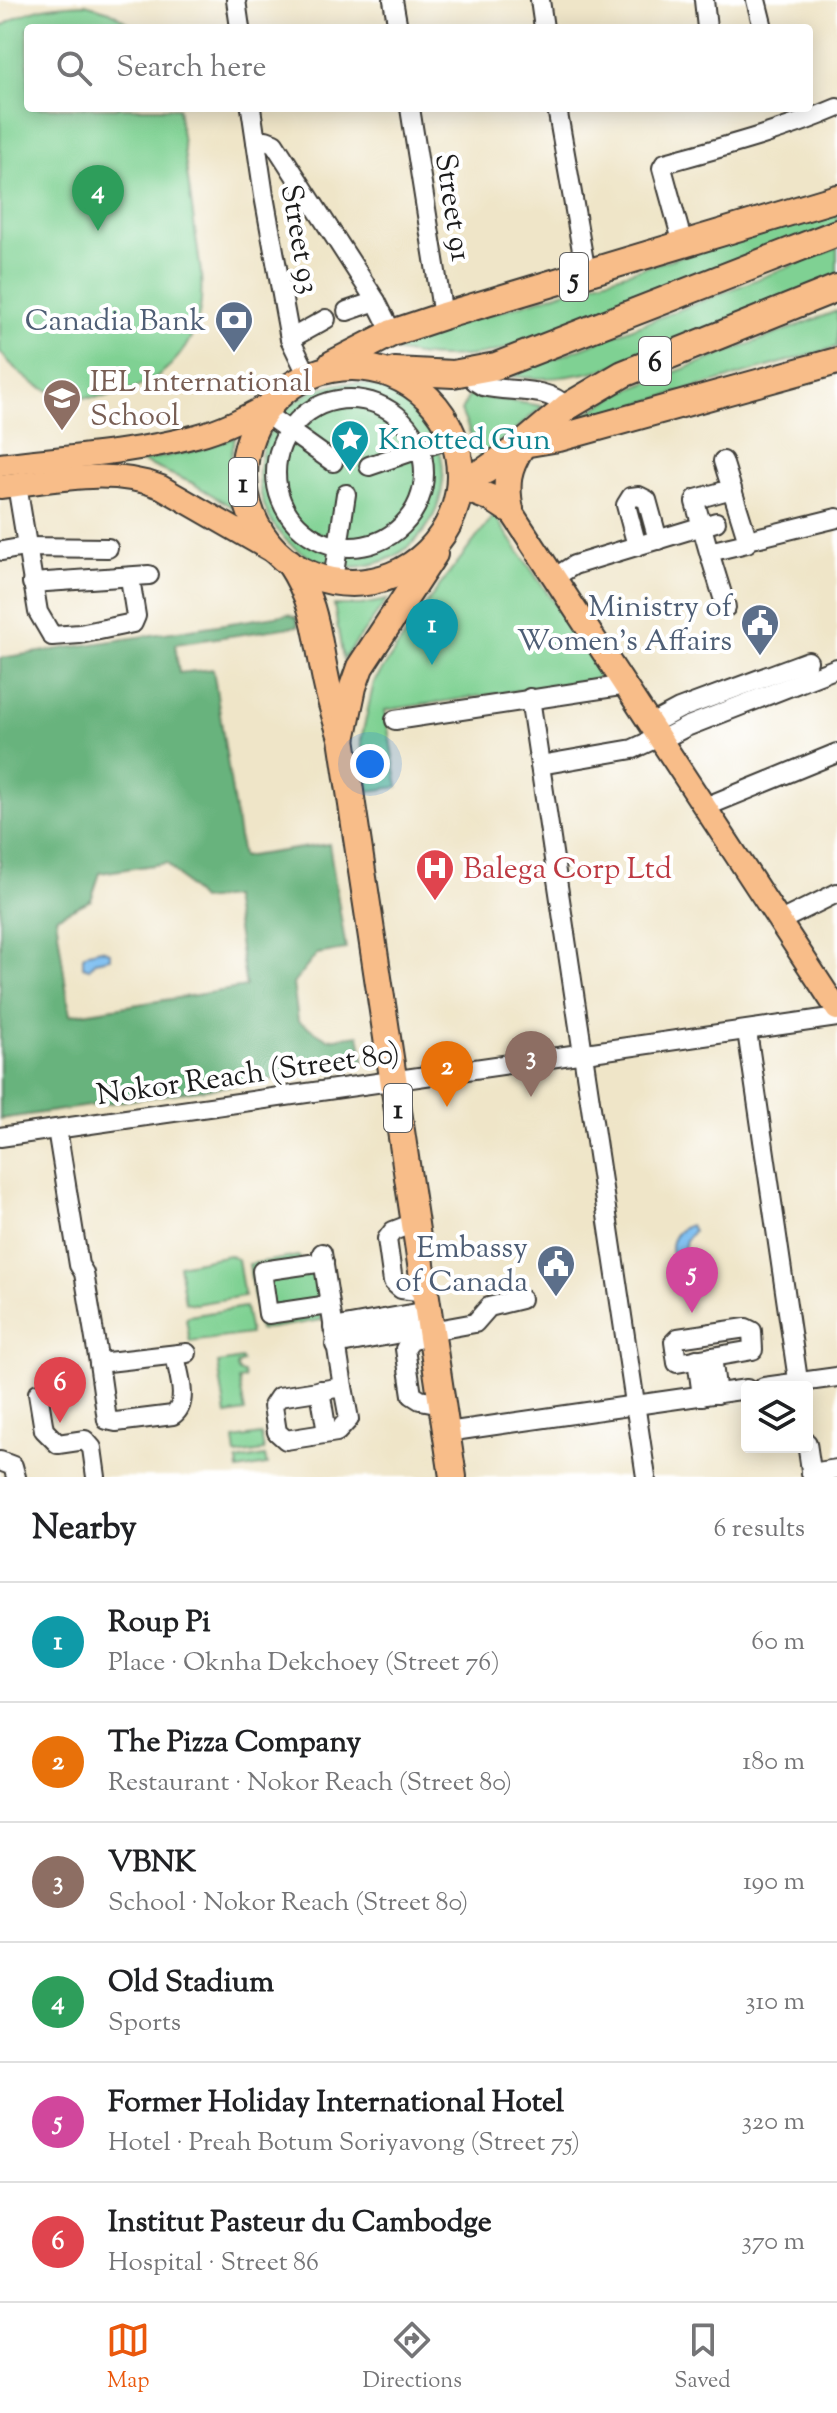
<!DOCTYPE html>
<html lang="en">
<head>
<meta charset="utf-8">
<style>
	body { margin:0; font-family:"Sorts Mill Goudy",serif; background:#f2f2f2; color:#202124 }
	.controls { position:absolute; right:24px; bottom:24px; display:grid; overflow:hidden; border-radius:8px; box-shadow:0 4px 20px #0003 }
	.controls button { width:72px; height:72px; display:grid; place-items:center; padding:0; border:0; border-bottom:2px solid #e0e0e0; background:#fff; color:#202124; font:40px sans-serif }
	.you { position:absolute; left:370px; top:764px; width:28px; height:28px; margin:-20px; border:6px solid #fff; border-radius:50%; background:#1a73e8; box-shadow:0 0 0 12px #1a73e833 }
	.badge { display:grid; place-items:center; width:52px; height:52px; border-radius:50%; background:#ea580c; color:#fff; font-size:26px; font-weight:700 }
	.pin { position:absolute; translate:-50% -66px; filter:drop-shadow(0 2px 4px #0008) }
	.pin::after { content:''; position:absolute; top:42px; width:28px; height:24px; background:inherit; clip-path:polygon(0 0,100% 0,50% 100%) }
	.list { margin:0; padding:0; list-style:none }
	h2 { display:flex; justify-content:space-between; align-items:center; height:104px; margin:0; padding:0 32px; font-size:34px }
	h2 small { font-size:26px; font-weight:400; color:#757577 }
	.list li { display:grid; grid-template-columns:52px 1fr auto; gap:24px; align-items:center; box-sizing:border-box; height:120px; padding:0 32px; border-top:2px solid #e0e0e0 }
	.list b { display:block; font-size:30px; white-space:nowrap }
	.list p { margin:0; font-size:26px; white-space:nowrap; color:#757577 }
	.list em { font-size:26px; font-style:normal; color:#757577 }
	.icon { flex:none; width:44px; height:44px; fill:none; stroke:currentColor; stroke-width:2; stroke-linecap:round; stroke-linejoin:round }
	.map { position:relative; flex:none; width:837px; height:1477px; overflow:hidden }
	.search { position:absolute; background:#fff; box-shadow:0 4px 20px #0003; left:24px; right:24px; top:24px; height:88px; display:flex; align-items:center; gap:20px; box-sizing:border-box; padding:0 28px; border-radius:8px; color:#757577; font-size:30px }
	.sheet { height:824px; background:#fff }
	nav { display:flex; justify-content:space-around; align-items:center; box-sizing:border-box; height:112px; border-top:2px solid #e0e0e0; background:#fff; font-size:22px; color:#757577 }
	nav a { display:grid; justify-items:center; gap:4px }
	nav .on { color:#ea580c }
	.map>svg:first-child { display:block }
	.green { fill:#7fd193; stroke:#4e7658; stroke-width:2 }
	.forest { fill:#67b37d; stroke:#42684c; stroke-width:2; fill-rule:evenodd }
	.water { fill:#7cbef1; stroke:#4c6d86; stroke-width:2 }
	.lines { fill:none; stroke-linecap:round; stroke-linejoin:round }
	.minor-casing { stroke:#3c3a36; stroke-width:22 }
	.major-casing { stroke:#3c3a36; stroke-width:26 }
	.highway-casing { stroke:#3c3a36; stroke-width:30 }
	.minor { stroke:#fff; stroke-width:18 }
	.major { stroke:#f8bd89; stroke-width:22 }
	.highway { stroke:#f8bd89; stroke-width:26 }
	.labels { text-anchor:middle; stroke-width:8; stroke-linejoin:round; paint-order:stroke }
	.shield { fill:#fff; stroke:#606060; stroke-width:2 }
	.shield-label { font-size:28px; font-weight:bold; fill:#1c1c1c }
	.street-label { font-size:30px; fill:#1c1c1c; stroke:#fff }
	.service-label { font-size:30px; fill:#4e5e75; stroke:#fff; text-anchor:end }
	.education-label { font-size:30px; fill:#785e54; stroke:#fff; text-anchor:start }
	.culture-label { font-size:30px; fill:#0d838f; stroke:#fff; text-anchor:start }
	.health-label { font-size:30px; fill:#be3a42; stroke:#fff; text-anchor:start }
</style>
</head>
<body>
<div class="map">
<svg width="837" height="1477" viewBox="0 0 837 1477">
	<rect width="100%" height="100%" fill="#fff"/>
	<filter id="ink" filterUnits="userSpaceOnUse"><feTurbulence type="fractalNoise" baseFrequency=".0125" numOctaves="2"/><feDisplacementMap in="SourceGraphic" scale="16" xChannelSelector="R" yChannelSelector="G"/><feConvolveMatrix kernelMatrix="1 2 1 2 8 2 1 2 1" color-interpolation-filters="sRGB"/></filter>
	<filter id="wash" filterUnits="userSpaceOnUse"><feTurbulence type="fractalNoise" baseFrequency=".006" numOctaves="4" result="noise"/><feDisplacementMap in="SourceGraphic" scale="32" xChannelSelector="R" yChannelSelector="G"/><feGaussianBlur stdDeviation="1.8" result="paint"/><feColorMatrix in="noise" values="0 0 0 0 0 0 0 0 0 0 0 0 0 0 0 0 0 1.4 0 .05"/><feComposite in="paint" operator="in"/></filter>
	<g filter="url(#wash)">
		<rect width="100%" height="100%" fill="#efe5c8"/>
		<!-- green -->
		<g class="green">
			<path d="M 85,4 L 110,11 L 135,28 L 28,28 L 28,108 L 178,108 L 201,273 C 202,292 202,310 195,328 C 173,386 103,412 47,390 C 28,383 14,368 0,352 L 0,28 C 25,8 54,5 85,4 Z"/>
			<path d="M 837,209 L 837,226 L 498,351 C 459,360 424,359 386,349 L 402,341 Z"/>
			<path d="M 837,248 L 837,280 L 605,369 C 570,377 545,381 510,376 Z"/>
			<polygon points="837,311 837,347 625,408 578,419 620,393"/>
			<circle cx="351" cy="475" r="92"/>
			<polygon points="469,395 543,406 481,459 461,411"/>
			<polygon points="235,437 229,468 232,507 192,483 140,461 199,450"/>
			<polygon points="494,515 598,667 599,675 596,679 385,710 398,787 369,791 361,740 374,682 432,596"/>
			<polygon points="387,600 343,660 334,605 361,605"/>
			<polygon points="229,1255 238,1260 244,1296 195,1304 185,1302 179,1265"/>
			<polygon points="298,1256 316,1276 322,1320 259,1330 249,1264"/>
			<polygon points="245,1307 250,1334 190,1342 186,1319 189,1316"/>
			<polygon points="242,1359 243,1362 238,1364 237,1368 239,1372 244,1373 245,1379 239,1380 245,1412 226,1415 218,1363"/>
			<polygon points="261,1435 264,1451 236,1455 234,1439"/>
			<polygon points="265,1456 267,1465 238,1470 237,1461"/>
		</g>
		<!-- forest -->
		<path class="forest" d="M 289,614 L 297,618 L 298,626 L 175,644 L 179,673 L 213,669 L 242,857 L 329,844 L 346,949 L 317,954 L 293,984 L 298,1021 L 328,1039 L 359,1035 L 364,1060 L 357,1067 L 0,1119 L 0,658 ZM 167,863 L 200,900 L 232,897 L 246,987 L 70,1015 L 56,917 L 91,900 L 100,873 Z"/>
		<!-- water -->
		<g class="water">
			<polygon points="101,949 110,952 110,958 95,961 89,969 83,967 83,956 89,952"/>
			<path d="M 690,1225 L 693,1231 L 686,1240 L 683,1254 L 676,1256 L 672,1254 C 668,1241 677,1229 690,1225 Z"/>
		</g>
	</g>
	<g filter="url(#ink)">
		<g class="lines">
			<defs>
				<g id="minor">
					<polyline points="236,0 240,28"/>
					<polyline points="393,0 398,28"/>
					<polyline points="540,0 544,28"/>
					<polyline points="704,0 707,28"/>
					<polyline points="756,0 763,28"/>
					<polyline points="251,108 264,196 290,339 308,376"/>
					<polyline points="410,108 443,316"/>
					<polyline points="557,108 586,273"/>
					<polyline points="256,141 266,140 274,143 376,301 392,333"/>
					<path d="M 683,244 L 662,168 L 665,163 C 723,147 781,132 837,108"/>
					<polyline points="347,311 376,301"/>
					<polyline points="290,339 326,319"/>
					<path d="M 472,372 L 475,381 L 483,386 C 510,393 545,385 567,407"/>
					<circle cx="350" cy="473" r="74"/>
					<polyline points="263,412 333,462"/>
					<polyline points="723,461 747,538 747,543 709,552 695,502 696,499 732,489"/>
					<polyline points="369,466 454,437"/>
					<polyline points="17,485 38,612 52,636 80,634 133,623 136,616 130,578"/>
					<polyline points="748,540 837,518"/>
					<polyline points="637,546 626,505 631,497 639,496 647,500 658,540"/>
					<polyline points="2,551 25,547 108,548"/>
					<polyline points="709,552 726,607"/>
					<polyline points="555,577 574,565 716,522"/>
					<polyline points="333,580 346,494"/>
					<polyline points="32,583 149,575"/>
					<polyline points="530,698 646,1477"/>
					<polyline points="395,720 627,685"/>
					<polyline points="651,724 679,709 808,661"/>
					<polyline points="661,740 686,727 837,668"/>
					<polyline points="540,765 633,749 659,737"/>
					<polyline points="705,807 837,753"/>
					<polyline points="780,921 837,893"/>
					<polyline points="747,1031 799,1387"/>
					<polyline points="57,1129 79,1265 84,1273 99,1363 187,1353"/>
					<polyline points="0,1137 837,1017"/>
					<polyline points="414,1223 393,1231 387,1239 393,1282 401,1289 426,1292"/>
					<polyline points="322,1253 343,1387"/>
					<polyline points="324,1262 262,1271 268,1314 329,1305"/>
					<polyline points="333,1328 428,1311"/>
					<polygon points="746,1328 752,1331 753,1350 677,1363 674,1342 678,1338"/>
					<polyline points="431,1331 475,1323 489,1307 521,1299"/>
					<polyline points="432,1334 411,1341 405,1349 412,1395 420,1400 442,1404"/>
					<polyline points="335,1345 423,1329"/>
					<polyline points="712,1357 717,1394"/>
					<polyline points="697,1359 702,1396"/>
					<path d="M 99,1363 L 107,1420 L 116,1422 L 173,1415 C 190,1403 178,1373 175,1355"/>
					<polygon points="343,1387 349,1419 337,1432 286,1440 277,1432 273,1406 279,1397"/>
					<polyline points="764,1387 837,1377"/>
					<polyline points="320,1390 327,1433"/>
					<polyline points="38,1393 44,1430 58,1444 85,1440 92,1448 96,1477"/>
					<polyline points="447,1432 747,1389"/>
					<polyline points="807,1443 812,1477"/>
					<polyline points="0,1461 13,1466 16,1477"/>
					<polyline points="811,1473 837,1469"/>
				</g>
				<g id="major">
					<path d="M 0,465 C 65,457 133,453 196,436 C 223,429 246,417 270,404"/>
					<path d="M 0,487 C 54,481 109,467 161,487 L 281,556"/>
					<polyline points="510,510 837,1009"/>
				</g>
				<g id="highway">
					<polyline points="332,364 392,333 443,316 837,198"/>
					<circle cx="352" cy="475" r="108"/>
					<polyline points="395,371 453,374 496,366 837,233"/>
					<polyline points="523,444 559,438 837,361"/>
					<polyline points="462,482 486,470 523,444 567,407 623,374 837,288"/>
					<polyline points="462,487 493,499 510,510"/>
					<path d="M 510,510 C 505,484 507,470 521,447"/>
					<path d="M 289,562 C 319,608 316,638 328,689 C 332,705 337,722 342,738 L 453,1477"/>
					<polyline points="343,735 353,687 360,667 434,554"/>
				</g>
			</defs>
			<!-- minor casing -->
			<use href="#minor" class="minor-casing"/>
			<!-- major casing -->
			<use href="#major" class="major-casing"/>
			<!-- highway casing -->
			<use href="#highway" class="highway-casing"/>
			<!-- minor -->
			<use href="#minor" class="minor"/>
			<!-- major -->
			<use href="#major" class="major"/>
			<!-- highway -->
			<use href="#highway" class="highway"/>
		</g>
	</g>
	<!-- icons -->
	<defs>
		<symbol id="bank-pin" viewBox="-11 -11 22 30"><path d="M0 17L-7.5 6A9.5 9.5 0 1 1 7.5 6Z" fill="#5c6f8a" stroke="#fff"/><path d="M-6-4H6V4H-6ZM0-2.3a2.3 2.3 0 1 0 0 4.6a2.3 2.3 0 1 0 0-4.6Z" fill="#fff"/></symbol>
		<symbol id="school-pin" viewBox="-11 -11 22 30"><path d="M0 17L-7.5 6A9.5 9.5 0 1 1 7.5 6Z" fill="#8d6e63" stroke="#fff"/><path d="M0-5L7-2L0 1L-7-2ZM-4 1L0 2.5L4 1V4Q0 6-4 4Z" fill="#fff"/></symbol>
		<symbol id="sight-pin" viewBox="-11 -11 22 30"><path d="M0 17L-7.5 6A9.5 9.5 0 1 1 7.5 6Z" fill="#0f9aa8" stroke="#fff"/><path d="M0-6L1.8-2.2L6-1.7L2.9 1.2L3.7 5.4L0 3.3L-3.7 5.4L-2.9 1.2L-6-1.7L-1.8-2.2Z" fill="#fff"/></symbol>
		<symbol id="civic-pin" viewBox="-11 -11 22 30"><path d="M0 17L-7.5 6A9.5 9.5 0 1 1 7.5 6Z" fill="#5c6f8a" stroke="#fff"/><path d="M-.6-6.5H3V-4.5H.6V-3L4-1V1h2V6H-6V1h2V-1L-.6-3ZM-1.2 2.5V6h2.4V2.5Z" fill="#fff"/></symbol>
		<symbol id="hospital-pin" viewBox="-11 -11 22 30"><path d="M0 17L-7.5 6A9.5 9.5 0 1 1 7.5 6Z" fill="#e0444e" stroke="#fff"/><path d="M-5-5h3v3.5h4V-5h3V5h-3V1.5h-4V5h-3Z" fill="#fff"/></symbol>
	</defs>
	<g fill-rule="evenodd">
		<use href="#bank-pin" x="212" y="298" width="44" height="60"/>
		<use href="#school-pin" x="40" y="376" width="44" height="60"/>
		<use href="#sight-pin" x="328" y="417" width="44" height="60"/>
		<use href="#civic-pin" x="738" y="601" width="44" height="60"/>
		<use href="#hospital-pin" x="413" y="846" width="44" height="60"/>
		<use href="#civic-pin" x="534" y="1242" width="44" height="60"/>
	</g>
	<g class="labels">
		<!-- shield labels -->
		<g class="shield">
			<rect x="560" y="253" width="28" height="48" rx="6"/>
			<rect x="639" y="337" width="32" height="48" rx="6"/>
			<rect x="229" y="458" width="28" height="48" rx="6"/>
			<rect x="384" y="1084" width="28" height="48" rx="6"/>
		</g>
		<g class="shield-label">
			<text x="574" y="287">5</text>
			<text x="655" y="371">6</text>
			<text x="243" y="492">1</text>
			<text x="398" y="1118">1</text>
		</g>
		<!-- street labels -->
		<g class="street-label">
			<text transform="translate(454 207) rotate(81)" y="10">Street 91</text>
			<text transform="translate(301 239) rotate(80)" y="10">Street 93</text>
			<text transform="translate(248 1073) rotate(-8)" y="10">Nokor Reach (Street 80)</text>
		</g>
		<!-- service labels -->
		<g class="service-label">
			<text x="206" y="330">Canadia Bank</text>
			<text x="732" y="616">Ministry of<tspan x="732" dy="34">Women's Affairs</tspan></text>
			<text x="528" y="1257">Embassy<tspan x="528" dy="34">of Canada</tspan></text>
		</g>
		<!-- education labels -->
		<g class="education-label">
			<text x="90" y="391">IEL International<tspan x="90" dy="34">School</tspan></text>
		</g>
		<!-- culture labels -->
		<g class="culture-label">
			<text x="378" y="449">Knotted Gun</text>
		</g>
		<!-- health labels -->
		<g class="health-label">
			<text x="463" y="878">Balega Corp Ltd</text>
		</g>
	</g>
</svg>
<div class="controls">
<button><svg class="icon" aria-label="layers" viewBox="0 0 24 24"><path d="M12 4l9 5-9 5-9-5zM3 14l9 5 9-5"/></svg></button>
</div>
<div class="you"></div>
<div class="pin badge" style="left:432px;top:665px;background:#0f9aa8">1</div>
<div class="pin badge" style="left:447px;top:1107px;background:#e8710a">2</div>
<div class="pin badge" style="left:531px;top:1097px;background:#8d6e63">3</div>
<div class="pin badge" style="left:98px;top:231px;background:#2e9e5b">4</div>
<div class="pin badge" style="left:692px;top:1313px;background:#d1479c">5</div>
<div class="pin badge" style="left:60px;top:1423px;background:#e0444e">6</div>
<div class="search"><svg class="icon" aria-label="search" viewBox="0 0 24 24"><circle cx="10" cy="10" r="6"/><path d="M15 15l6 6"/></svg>Search here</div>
</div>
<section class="sheet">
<h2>Nearby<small>6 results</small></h2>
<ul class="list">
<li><span class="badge" style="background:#0f9aa8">1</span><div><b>Roup Pi</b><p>Place · Oknha Dekchoey (Street 76)</p></div><em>60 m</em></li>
<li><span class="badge" style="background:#e8710a">2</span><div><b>The Pizza Company</b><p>Restaurant · Nokor Reach (Street 80)</p></div><em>180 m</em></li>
<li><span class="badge" style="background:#8d6e63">3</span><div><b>VBNK</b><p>School · Nokor Reach (Street 80)</p></div><em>190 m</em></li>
<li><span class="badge" style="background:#2e9e5b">4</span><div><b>Old Stadium</b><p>Sports</p></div><em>310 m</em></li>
<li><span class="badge" style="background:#d1479c">5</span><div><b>Former Holiday International Hotel</b><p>Hotel · Preah Botum Soriyavong (Street 75)</p></div><em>320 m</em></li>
<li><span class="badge" style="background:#e0444e">6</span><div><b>Institut Pasteur du Cambodge</b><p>Hospital · Street 86</p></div><em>370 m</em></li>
</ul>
</section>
<nav>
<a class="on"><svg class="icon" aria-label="map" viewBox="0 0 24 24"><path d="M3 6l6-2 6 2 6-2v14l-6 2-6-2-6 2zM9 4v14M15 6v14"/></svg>Map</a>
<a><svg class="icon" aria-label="directions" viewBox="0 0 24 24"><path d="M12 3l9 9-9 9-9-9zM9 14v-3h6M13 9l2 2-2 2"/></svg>Directions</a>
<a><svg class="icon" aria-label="saved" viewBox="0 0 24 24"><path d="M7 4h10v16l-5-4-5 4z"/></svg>Saved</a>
</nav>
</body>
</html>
